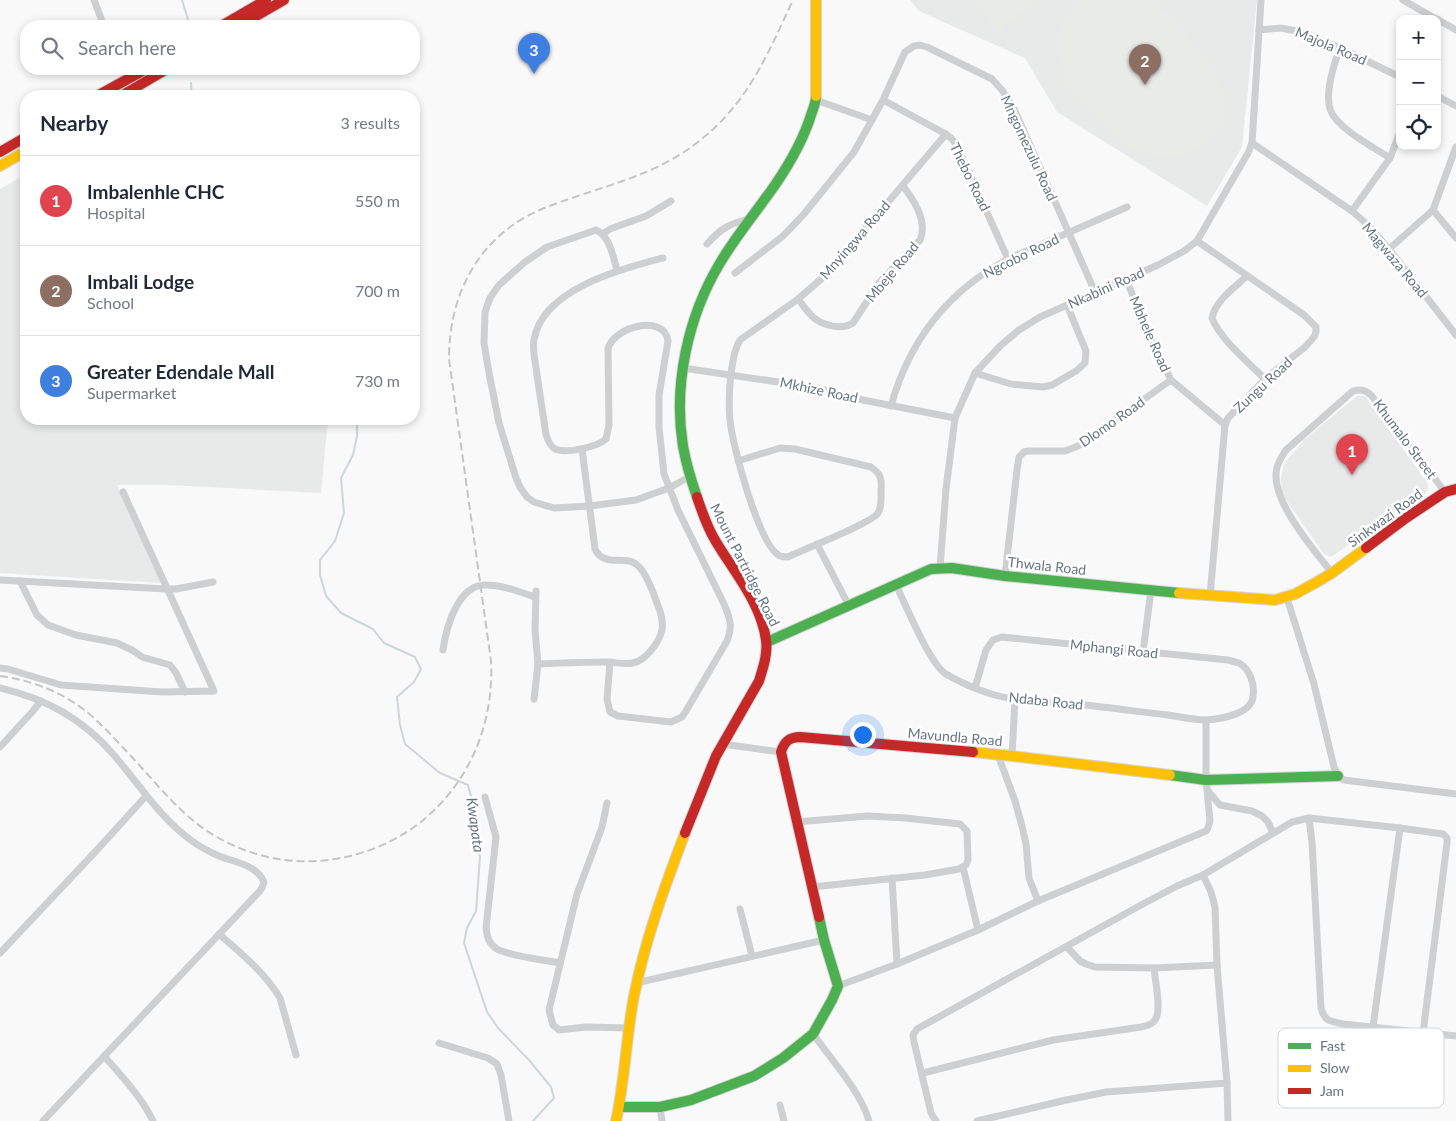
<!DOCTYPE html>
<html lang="en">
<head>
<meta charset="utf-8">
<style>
	body { margin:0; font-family:Lato,sans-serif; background:#f2f2f3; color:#1f2937 }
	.controls { position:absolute; right:15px; top:15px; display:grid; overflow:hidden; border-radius:10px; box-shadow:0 2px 8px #0003 }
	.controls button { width:45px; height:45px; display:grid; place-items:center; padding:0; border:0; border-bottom:1px solid #e0e1e3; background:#fff; color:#1f2937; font:25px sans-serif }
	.you { position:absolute; left:862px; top:734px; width:18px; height:18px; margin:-12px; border:4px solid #fff; border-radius:50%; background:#1a73e8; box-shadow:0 0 0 8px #1a73e833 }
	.badge { display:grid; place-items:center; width:32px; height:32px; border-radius:50%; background:#0f766e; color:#fff; font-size:16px; font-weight:700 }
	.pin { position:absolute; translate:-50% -41px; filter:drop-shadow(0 1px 2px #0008) }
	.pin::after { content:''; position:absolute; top:26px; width:18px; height:15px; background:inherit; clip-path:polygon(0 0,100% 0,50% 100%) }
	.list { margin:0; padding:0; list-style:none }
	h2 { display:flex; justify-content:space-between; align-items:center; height:65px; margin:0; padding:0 20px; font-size:21px }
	h2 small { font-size:16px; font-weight:400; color:#747a83 }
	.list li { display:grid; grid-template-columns:32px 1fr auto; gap:15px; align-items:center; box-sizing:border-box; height:90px; padding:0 20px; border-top:1px solid #e0e1e3 }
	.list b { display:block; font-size:19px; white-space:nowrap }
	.list p { margin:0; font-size:16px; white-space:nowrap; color:#747a83 }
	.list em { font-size:16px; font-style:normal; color:#747a83 }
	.icon { flex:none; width:28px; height:28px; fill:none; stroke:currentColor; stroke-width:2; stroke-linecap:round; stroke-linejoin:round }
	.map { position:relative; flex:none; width:1456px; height:1121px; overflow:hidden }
	.search { position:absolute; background:#fff; box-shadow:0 2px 8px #0003; left:20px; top:20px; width:400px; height:55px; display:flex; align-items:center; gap:12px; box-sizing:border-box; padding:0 18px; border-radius:20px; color:#747a83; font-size:19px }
	.panel { position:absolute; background:#fff; box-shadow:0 2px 8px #0003; left:20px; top:90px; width:400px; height:335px; border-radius:20px }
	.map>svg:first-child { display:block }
	.built { fill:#e8e9e9 }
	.green { fill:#e8ebe6 }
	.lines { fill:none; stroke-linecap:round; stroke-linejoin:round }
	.stream { stroke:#ced6d9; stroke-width:2 }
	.fast-casing { stroke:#d5d6d7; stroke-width:12 }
	.slow-casing { stroke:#d5d6d7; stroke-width:12 }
	.jam-casing { stroke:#d5d6d7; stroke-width:12 }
	.street { stroke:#cecfd0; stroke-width:7 }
	.fast { stroke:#4caf50; stroke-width:10 }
	.slow { stroke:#ffc107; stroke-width:10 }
	.jam { stroke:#c62828; stroke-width:10 }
	.rail { stroke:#c3c5c6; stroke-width:2; stroke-dasharray:8 4; stroke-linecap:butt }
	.labels { text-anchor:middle; stroke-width:5; stroke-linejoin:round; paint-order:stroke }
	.street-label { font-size:14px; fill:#657683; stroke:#fff }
	.water-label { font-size:15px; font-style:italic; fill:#60757c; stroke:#fff }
	.key { fill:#fff; stroke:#d1d6da; stroke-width:1 }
	.key-label { font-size:14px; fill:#657683 }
</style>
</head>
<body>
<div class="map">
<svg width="1456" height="1121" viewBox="0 0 1456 1121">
	<rect width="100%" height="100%" fill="#f9f9f9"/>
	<!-- built -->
	<g class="built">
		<polygon points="910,0 1257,0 1242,147 1207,206 1057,112 1025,58 919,11"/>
		<polygon points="26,176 26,419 328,419 321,493 168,485 117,485 161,583 0,573 0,189 21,177"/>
		<polygon points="1357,396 1365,396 1428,484 1426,493 1331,557 1324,554 1282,494 1281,479 1284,464 1304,440"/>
	</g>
	<!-- green -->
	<g class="green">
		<polygon points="974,0 1036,0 999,31"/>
		<polygon points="1080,0 1151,0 1178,25 1208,61 1224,95 1223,123 1208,143 1179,158 1150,155 1126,147 1099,121 1066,82 1060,54 1061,27 1072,8"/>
	</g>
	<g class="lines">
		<!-- stream -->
		<g class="stream">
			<polyline points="182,0 190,26"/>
			<polyline points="191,83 192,96"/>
			<polyline points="357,419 357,436 353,455 341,478 344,513 335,541 320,560 320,575 326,596 341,613 373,629 384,643 415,657 421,669 414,682 397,697 400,725 405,744 440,773 468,785 474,808 475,835 480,857 476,911 467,928 464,943 487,1012 498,1028 529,1060 551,1087 554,1098 533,1121"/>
		</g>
		<defs>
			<g id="fast">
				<path d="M 697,497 C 691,480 686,463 683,446 C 673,385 688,316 720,263 C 736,236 757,211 775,185 C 790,163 803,141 811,115 C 813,109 816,103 816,96"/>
				<polyline points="767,642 931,569 952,568 1005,576 1179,593"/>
				<polyline points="1170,775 1206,780 1338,776"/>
				<polyline points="619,1107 660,1107 691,1100 754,1076 783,1058 813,1034 832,1000 838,986 824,940 819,917"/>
			</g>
			<g id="slow">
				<polyline points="816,0 816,96"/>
				<polyline points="0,166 26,151"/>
				<polyline points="1179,593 1275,600 1295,594 1317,582 1332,573 1366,548"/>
				<polyline points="973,752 1012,756 1170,775"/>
				<path d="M 616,1121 C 625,1080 626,1038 634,996 C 645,940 665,886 685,833"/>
			</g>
			<g id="jam">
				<polyline points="221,26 266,0"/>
				<polyline points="239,26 284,0"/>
				<polyline points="97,96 146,69"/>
				<polyline points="121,96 167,69"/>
				<polyline points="0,152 26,137"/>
				<polyline points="1366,548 1406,518 1445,492 1456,489"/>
				<path d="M 685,833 L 716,756 L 759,681 C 763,668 768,654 766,640 C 761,602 733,571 715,540 C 707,527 702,512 697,497"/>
				<path d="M 819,917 L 781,752 C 784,742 789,737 800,737 L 973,752"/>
			</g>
		</defs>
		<!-- fast casing -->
		<use href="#fast" class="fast-casing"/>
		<!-- slow casing -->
		<use href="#slow" class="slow-casing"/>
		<!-- jam casing -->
		<use href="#jam" class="jam-casing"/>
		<!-- street -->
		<g class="street">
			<polyline points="94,0 104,26"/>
			<polyline points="1403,0 1436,19"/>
			<polyline points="1437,19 1456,30"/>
			<polyline points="1259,30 1281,28 1301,32 1340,48 1400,77"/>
			<path d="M 1340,48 C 1334,64 1325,92 1330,109 C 1336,128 1373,147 1390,158"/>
			<polyline points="128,69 135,75"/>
			<polyline points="1437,96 1456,106"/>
			<polyline points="816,100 872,120"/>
			<polyline points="883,100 942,132 951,138 956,144 1008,259"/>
			<polyline points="1252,143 1352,211 1369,226 1389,249 1456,335"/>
			<polyline points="1433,210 1456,238"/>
			<polyline points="1352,211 1390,158 1400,132"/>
			<polyline points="603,234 610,229 646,216 671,201"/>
			<polyline points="1197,241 1304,315 1316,327 1316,332 1314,337 1305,347 1265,379 1228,418 1225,425 1210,596"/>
			<path d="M 707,244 C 722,227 730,224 751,218"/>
			<polyline points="1389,249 1433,210 1456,147"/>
			<path d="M 617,270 C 613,257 610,236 596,230 L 547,247 L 525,262 L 499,285 L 490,298 L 485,312 L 484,343 L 489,373 L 499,423 L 516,478 L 520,487 L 527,497 L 534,502 L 554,508 L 590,506 L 636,500 L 669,488 L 689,477"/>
			<polyline points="735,273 783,236 804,214 854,152 883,100 905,52 914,46 920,45 927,47 992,79 1002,90 1014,109 1095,292"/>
			<path d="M 1247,276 C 1235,287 1215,301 1212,318 C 1220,339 1249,363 1265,379"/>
			<polyline points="1126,279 1151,339 1171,380 1225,425"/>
			<path d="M 798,299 C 803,305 808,313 814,318 C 824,326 842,330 853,323 L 879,283 L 920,240 C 928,222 914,200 903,186"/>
			<polyline points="683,368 812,387 863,400 955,418"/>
			<polyline points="975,373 1011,384 1043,387 1052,385 1076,371 1085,363 1086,351 1067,305"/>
			<path d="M 891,406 C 909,341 948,291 1008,259 L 1127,207"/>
			<path d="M 738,461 L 780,448 L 795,449 L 871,467 C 881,474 882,479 881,490 C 881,497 882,507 878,513 C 872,523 802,550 788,557 C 785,557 783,557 780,556 C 759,546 732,444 730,420 C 728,399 730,357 740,340 L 798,299 L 827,274 L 946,134"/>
			<polyline points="817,544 849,606"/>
			<polyline points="940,568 946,489 955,418 975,373 1000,346 1019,330 1040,317 1158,265 1184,251 1197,241 1248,153 1252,143 1261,0"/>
			<path d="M 1332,573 C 1314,550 1274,504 1276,474 C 1276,465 1281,457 1286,450 L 1353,391 C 1361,389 1365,390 1371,395 L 1445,492"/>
			<polyline points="1005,576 1017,470 1019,457 1024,452 1028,451 1065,451 1078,446 1171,380"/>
			<polyline points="0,580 166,589 176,589 213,582"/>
			<polyline points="20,581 37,615 48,625 76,635 117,643 132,650 142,657 170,665 176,673 185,692"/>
			<path d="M 896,585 C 906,605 929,663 946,674 C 959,682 976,689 991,694 C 1021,703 1054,702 1085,705 C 1113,708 1141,712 1168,715 C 1180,717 1194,720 1206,720 C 1221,719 1252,714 1253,696 C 1255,685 1250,669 1239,663 C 1236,662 1231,661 1228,660 L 1002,637 L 993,640 L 986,650 L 975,688"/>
			<polyline points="1287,598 1314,684 1334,767 1338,776 1344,780 1456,794"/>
			<path d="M 443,650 C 446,628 458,584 486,585 C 503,585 520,592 535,597"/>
			<polyline points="1143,652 1151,590"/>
			<path d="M 610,662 L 607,699 L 610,712 L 618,716 L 671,722 L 682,717 L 686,711 L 727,641 C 733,625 730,619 724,604 L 678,510 L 664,474 L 659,427 L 659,395 L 668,341 C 664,313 613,327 608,349 L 609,425 L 606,439 C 597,447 566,454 555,449 C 550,446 548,441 546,435 C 543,415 540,395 537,375 C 536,364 532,351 534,340 C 542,289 621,269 663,258"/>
			<path d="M 538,664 C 561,663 584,662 606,662 C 615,662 625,665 633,663 C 646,660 659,643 662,630 C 663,623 662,617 660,611 C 655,598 647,572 636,564 C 625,555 604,568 595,549 L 582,449"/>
			<polyline points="0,668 8,669 61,685 162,692 214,691 123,492"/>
			<path d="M 0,688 C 46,699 82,718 113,754 C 139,784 160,818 192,841 C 200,847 210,852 219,856 C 234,862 257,865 264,882 L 262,888 L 258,893 L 43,1121"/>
			<polyline points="534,699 538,664 535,630 536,591"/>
			<polyline points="722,744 781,752"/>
			<polyline points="0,747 33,711 41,701"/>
			<polyline points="998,755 1015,801 1022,826 1026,844 1029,878 1038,901"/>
			<polyline points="1012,756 1015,700"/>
			<polyline points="1208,791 1220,805 1252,811 1262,816 1268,822 1273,833"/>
			<path d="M 485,797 L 496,837 L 486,928 C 487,937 489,944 497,949 C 509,956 545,960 560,963"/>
			<polyline points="607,803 602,827 577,894 549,1010 553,1025 559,1030 586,1027 629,1028"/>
			<path d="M 1309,818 L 1312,842 L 1321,1008 C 1325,1022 1330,1021 1343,1024 L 1456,1036"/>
			<polyline points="796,822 868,816 905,818 960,824 967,831 968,860 966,865 959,869 925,875 812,887"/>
			<polyline points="1400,828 1443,834 1447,838 1447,843 1423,1033"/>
			<polyline points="963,867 978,930"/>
			<polyline points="1203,875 1211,892 1215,907 1217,965 1227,1083 1228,1121"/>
			<polyline points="892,878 897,964"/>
			<polyline points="740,909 752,956"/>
			<path d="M 219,934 C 241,953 265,973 280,998 L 296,1055"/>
			<polyline points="1067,947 1080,961 1086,964 1095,967 1154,968 1217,965"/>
			<polyline points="0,953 96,851 146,796"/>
			<polyline points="636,983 824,940"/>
			<polyline points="838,986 897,964 978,930 1038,901 1206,831 1208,828 1210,821 1206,780 1206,720"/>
			<path d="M 813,1034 C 831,1059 861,1092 869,1121"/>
			<polyline points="439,1043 488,1058 497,1064 501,1075 509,1121"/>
			<path d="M 104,1056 C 120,1074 143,1099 153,1121"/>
			<path d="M 923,1073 L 1053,1040 L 1141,1027 C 1146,1026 1152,1025 1155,1020 C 1162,1011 1155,980 1154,968"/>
			<polyline points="780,1105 784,1121"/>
			<polyline points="660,1107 662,1121"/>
			<polyline points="936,1121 931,1113 914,1042 913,1035 917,1029 1141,905 1177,886 1203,875 1292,822 1309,818 1400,828 1373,1027"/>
			<polyline points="977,1121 1062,1101 1106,1092 1227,1083"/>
		</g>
		<!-- fast -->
		<use href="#fast" class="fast"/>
		<!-- slow -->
		<use href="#slow" class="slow"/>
		<!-- jam -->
		<use href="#jam" class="jam"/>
		<!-- rail -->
		<path class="rail" d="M 0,676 C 30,680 59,691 83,709 C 100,722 114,738 129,754 C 149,775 167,798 189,817 C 224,848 272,864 318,861 C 356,858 392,845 422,821 C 471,781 494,722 491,661 L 449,359 C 449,290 482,232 547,207 C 593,189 643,179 684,152 C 744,112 764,62 793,0"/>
	</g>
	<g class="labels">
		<!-- street labels -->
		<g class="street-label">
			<text transform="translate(1331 46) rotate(23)" y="5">Majola Road</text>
			<text transform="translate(1029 148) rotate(65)" y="5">Mngomezulu Road</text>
			<text transform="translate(970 177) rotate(64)" y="5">Thebo Road</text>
			<text transform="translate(855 240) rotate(-49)" y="5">Mnyingwa Road</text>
			<text transform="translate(1021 256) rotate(-26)" y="5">Ngcobo Road</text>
			<text transform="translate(1395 260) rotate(50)" y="5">Magwaza Road</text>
			<text transform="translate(892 272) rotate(-50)" y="5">Mbeje Road</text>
			<text transform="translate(1106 288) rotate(-24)" y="5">Nkabini Road</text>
			<text transform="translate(1150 334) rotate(66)" y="5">Mbhele Road</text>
			<text transform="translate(1263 385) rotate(-43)" y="5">Zungu Road</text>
			<text transform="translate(819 390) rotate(12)" y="5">Mkhize Road</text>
			<text transform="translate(1112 422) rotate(-35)" y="5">Dlomo Road</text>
			<text transform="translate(1405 439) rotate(53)" y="5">Khumalo Street</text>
			<text transform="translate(1385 518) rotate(-36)" y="5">Sinkwazi Road</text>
			<text transform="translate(745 565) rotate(63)" y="5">Mount Partridge Road</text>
			<text transform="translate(1047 566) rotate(6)" y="5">Thwala Road</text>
			<text transform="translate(1114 649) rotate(6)" y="5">Mphangi Road</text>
			<text transform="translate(1046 701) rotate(6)" y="5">Ndaba Road</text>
			<text transform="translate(955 737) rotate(5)" y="5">Mavundla Road</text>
		</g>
		<!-- water labels -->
		<g class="water-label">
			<text transform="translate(475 825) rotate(82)" y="5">Kwapata</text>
		</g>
	</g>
	<!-- legend -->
	<rect x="1278" y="1028" width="166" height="80" rx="8" class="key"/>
	<rect x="1288" y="1043" width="23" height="6" fill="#4caf50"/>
	<rect x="1288" y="1065" width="23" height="7" fill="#ffc107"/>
	<rect x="1288" y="1088" width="23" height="6" fill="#c62828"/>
	<g class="key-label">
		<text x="1320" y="1051">Fast</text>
		<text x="1320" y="1073">Slow</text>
		<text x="1320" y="1096">Jam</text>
	</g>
</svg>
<div class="controls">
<button>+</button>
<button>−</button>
<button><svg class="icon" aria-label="locate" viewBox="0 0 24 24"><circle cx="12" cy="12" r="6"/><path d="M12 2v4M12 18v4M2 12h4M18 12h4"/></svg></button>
</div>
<div class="you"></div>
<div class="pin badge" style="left:1352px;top:475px;background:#e0444e">1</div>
<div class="pin badge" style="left:1145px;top:85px;background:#8d6e63">2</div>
<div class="pin badge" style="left:534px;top:74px;background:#3f7fe0">3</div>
<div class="search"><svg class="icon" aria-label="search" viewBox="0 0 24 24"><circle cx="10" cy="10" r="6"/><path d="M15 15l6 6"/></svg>Search here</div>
<section class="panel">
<h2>Nearby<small>3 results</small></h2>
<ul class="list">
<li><span class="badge" style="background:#e0444e">1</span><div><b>Imbalenhle CHC</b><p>Hospital</p></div><em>550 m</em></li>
<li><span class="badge" style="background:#8d6e63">2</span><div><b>Imbali Lodge</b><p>School</p></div><em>700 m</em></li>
<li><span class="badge" style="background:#3f7fe0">3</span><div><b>Greater Edendale Mall</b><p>Supermarket</p></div><em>730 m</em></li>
</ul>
</section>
</div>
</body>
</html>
